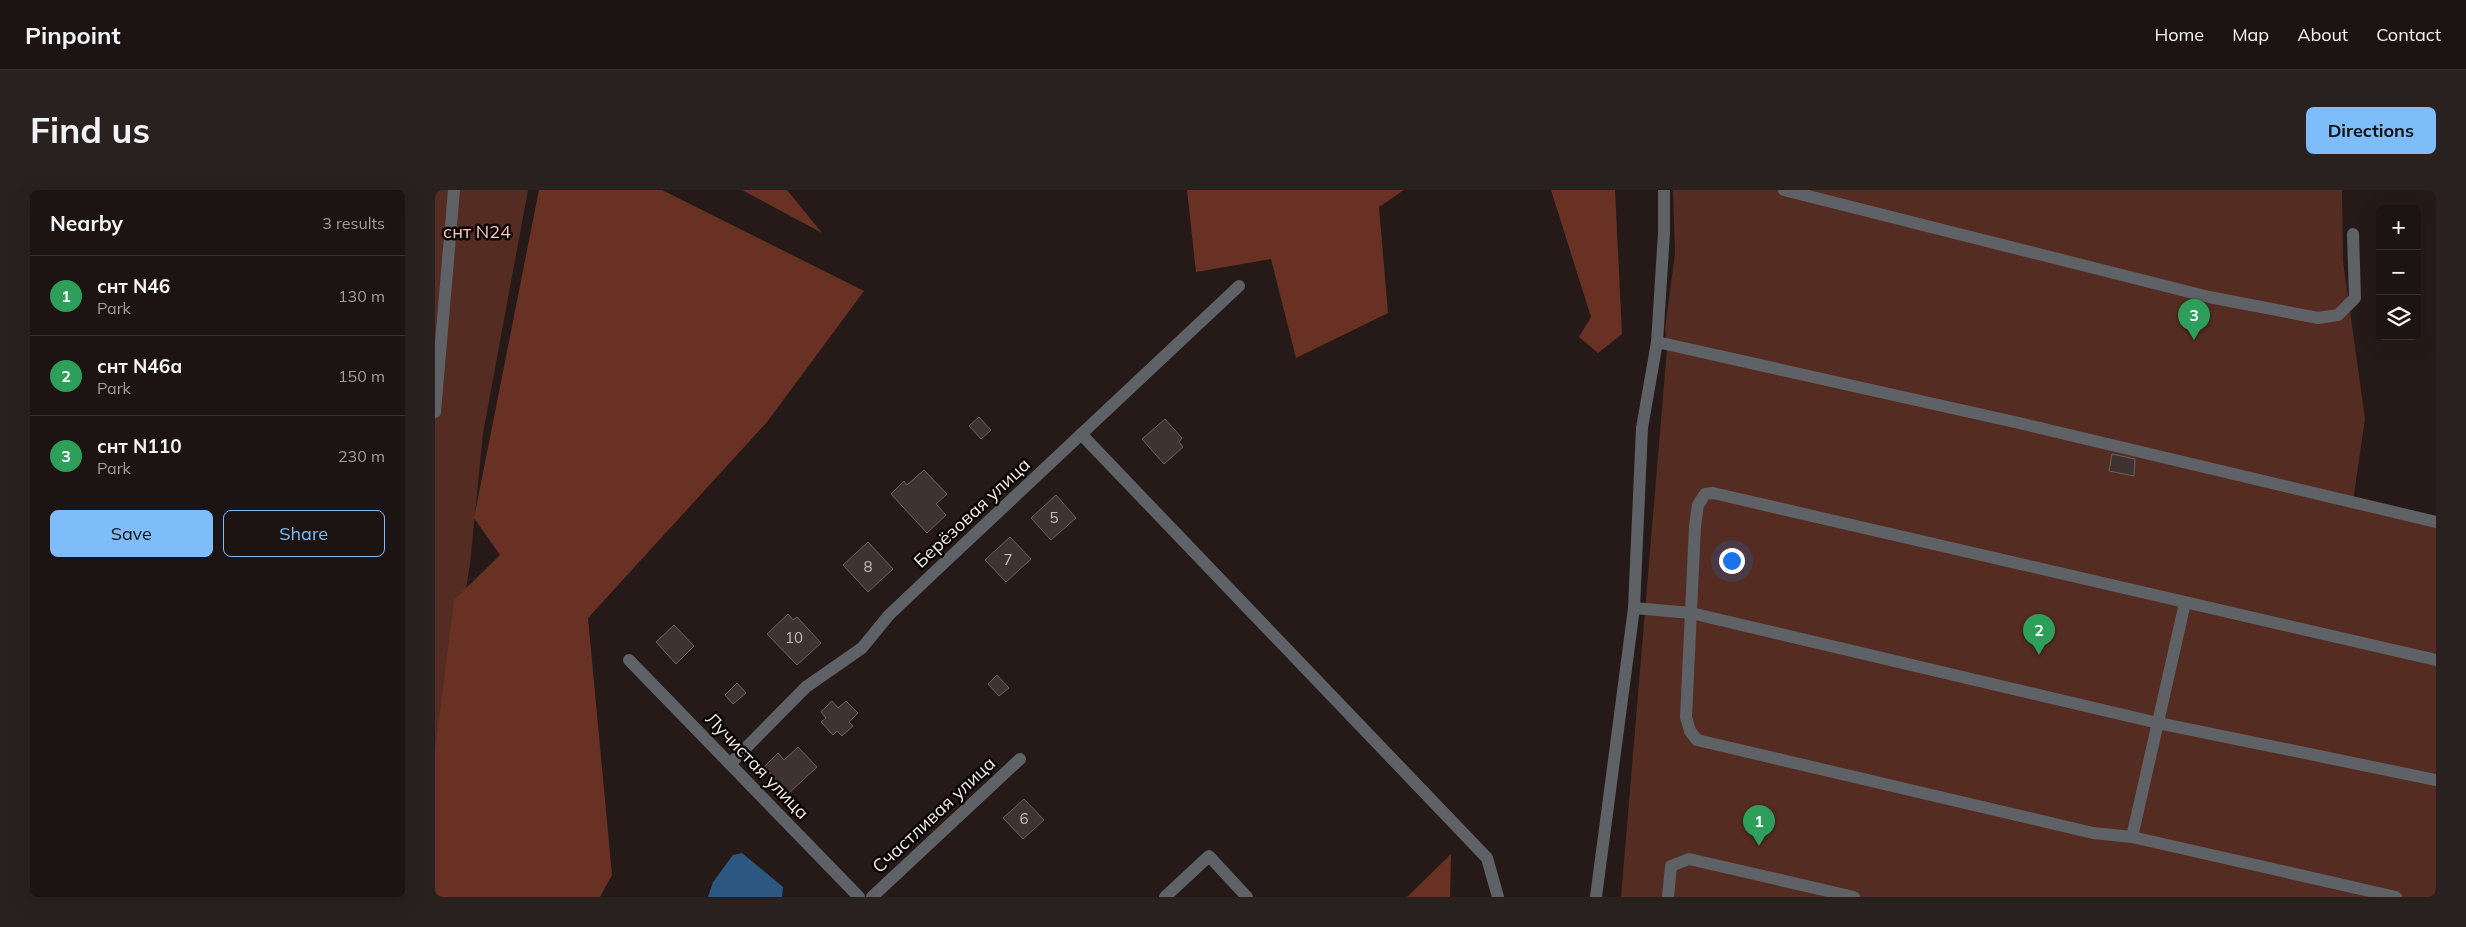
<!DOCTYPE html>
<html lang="en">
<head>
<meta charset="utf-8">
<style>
	body { margin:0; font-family:Mulish,sans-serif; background:#292120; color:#f1f3f6 }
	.controls { position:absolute; right:15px; top:15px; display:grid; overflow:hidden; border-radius:8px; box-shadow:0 5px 20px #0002 }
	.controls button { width:45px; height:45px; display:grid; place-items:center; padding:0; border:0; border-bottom:1px solid #3a3332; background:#1c1412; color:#f1f3f6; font:25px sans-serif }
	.you { position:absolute; left:1296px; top:370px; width:18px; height:18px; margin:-12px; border:4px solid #fff; border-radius:50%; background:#1a73e8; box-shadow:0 0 0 8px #1a73e833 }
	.badge { display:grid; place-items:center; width:32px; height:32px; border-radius:50%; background:#7ebdf9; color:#fff; font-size:16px; font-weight:700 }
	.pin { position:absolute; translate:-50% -41px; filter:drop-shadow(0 1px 2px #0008) }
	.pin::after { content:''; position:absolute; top:26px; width:18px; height:15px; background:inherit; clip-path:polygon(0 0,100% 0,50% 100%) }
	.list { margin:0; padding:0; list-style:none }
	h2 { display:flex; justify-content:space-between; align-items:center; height:65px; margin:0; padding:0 20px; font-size:21px }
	h2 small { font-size:16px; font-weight:400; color:#a09e9f }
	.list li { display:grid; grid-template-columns:32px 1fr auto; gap:15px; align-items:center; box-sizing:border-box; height:80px; padding:0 20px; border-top:1px solid #3a3332 }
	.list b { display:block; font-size:19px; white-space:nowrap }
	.list p { margin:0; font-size:16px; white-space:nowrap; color:#a09e9f }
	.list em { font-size:16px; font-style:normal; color:#a09e9f }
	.actions { display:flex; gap:10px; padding:15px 20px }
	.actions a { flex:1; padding:11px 0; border:1px solid #7ebdf9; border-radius:8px; text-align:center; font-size:18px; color:#7ebdf9 }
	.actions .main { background:#7ebdf9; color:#111 }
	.icon { flex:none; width:28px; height:28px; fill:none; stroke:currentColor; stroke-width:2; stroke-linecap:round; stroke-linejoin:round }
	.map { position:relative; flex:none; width:2001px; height:707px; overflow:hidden; border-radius:8px }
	header { display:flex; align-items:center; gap:30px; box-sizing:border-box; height:70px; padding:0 25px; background:#1c1412; border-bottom:1px solid #3a3332 }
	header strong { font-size:24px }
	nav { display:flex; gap:28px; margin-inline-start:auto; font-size:18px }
	.intro { display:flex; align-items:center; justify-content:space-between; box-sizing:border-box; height:120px; padding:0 30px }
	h1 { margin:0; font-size:35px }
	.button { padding:12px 22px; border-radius:8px; background:#7ebdf9; color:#111; font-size:18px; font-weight:700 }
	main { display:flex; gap:30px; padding:0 30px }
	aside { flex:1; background:#1c1412; border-radius:8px; box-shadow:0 5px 20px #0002 }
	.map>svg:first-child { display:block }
	.green { fill:#552c21 }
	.forest { fill:#693124 }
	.water { fill:#2b5780 }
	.building { fill:#3e3330; stroke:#6e615e }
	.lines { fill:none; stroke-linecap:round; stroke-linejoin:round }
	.minor { stroke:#5e6165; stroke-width:12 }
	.labels { text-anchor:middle; stroke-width:5; stroke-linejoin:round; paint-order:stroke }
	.number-label { font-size:15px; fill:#c6bebc }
	.park-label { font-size:18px; fill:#ffc6b8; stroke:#0a0606 }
	.street-label { font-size:18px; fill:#f4edeb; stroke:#0a0606 }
</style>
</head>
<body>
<header>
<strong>Pinpoint</strong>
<nav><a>Home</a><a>Map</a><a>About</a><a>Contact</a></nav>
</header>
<div class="intro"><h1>Find us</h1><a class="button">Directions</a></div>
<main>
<aside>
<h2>Nearby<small>3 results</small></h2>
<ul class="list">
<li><span class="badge" style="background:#2e9e5b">1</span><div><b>снт N46</b><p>Park</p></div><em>130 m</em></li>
<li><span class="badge" style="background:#2e9e5b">2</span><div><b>снт N46а</b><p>Park</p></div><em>150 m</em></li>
<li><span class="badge" style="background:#2e9e5b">3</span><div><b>снт N110</b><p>Park</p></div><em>230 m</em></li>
</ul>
<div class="actions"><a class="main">Save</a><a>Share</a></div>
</aside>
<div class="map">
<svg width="2001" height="707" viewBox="0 0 2001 707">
	<rect width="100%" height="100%" fill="#251a18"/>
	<!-- green -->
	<g class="green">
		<polygon points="0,0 93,0 48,243 35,374 0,598"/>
		<polygon points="1238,0 1907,0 1908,71 1930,229 1917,318 2001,337 2001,707 1186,707 1232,159 1230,139 1240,63"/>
	</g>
	<!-- forest -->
	<g class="forest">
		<polygon points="104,0 227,0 429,101 332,232 153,428 177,685 165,707 0,707 0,561 19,410 65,365 39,328"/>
		<polygon points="307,0 352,0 387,43"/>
		<polygon points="752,0 969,0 944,17 953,123 861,168 836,69 761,82"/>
		<polygon points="1116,0 1180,0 1187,144 1163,163 1144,147 1156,127"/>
		<polygon points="1016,664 1015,707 972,707"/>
	</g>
	<!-- water -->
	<polygon class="water" points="307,663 348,697 347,707 273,707 278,692 298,665"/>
	<!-- building -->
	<g class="building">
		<polygon points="544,227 556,240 546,249 534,236"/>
		<polygon points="730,229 747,248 744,252 748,257 729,274 707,249"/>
		<polygon points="1677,264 1700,269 1699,286 1674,281"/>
		<polygon points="489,280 512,304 501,314 511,325 492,343 456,304 469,291 472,295"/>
		<polygon points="621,305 641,328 616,350 596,328"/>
		<polygon points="575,347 596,369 571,392 550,370"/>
		<polygon points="433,352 458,379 433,402 408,375"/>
		<polygon points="353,424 358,430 362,427 386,453 362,475 332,444"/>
		<polygon points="239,435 259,456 241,474 221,452"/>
		<polygon points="562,485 574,498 564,506 553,494"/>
		<polygon points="302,493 311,503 298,514 290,505"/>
		<polygon points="397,511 403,518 411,511 423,523 414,532 418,536 407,546 402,541 398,545 386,532 391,528 386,522"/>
		<polygon points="363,557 382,577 354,603 329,577 343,563 349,570"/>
		<polygon points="589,609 609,630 588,649 568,628"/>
	</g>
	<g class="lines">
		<!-- minor -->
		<g class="minor">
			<polyline points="1349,0 1774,107 1883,128 1903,125 1920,108 1918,44"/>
			<polyline points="1222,152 1584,233 2001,332"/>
			<polyline points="0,222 19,0"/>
			<polyline points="646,244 1052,668 1063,707"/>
			<polyline points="1199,418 1256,423 1723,533 2001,590"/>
			<polyline points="194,470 424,707"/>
			<polyline points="295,574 371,497 427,458 454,425 509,373 804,96"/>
			<polyline points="1697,647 1750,413"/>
			<polyline points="437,707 585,569"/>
			<polyline points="730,707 774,666 812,707"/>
			<polyline points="1161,707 1199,418 1207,238 1222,152 1229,43 1229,0"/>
			<polyline points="1233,707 1236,676 1254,669 1419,707"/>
			<polyline points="1961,707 1697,647 1658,643 1262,550 1255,541 1251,527 1260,336 1263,315 1270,304 1278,303 2001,470"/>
		</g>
	</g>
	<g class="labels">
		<!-- number labels -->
		<g class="number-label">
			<text x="619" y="333">5</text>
			<text x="573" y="375">7</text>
			<text x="433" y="382">8</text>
			<text x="359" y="453">10</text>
			<text x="589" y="634">6</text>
		</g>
		<!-- park labels -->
		<g class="park-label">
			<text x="42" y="48">снт N24</text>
		</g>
		<!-- street labels -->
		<g class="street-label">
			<text transform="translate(537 323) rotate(-43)" y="6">Берёзовая улица</text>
			<text transform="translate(322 576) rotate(46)" y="6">Лучистая улица</text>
			<text transform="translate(499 625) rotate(-43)" y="6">Счастливая улица</text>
		</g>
	</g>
</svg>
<div class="controls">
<button>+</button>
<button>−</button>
<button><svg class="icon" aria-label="layers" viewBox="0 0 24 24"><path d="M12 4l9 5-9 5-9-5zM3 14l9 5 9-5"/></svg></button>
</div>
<div class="you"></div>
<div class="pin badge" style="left:1324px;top:656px;background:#2e9e5b">1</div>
<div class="pin badge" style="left:1604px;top:465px;background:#2e9e5b">2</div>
<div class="pin badge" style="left:1759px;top:150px;background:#2e9e5b">3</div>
</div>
</main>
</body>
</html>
